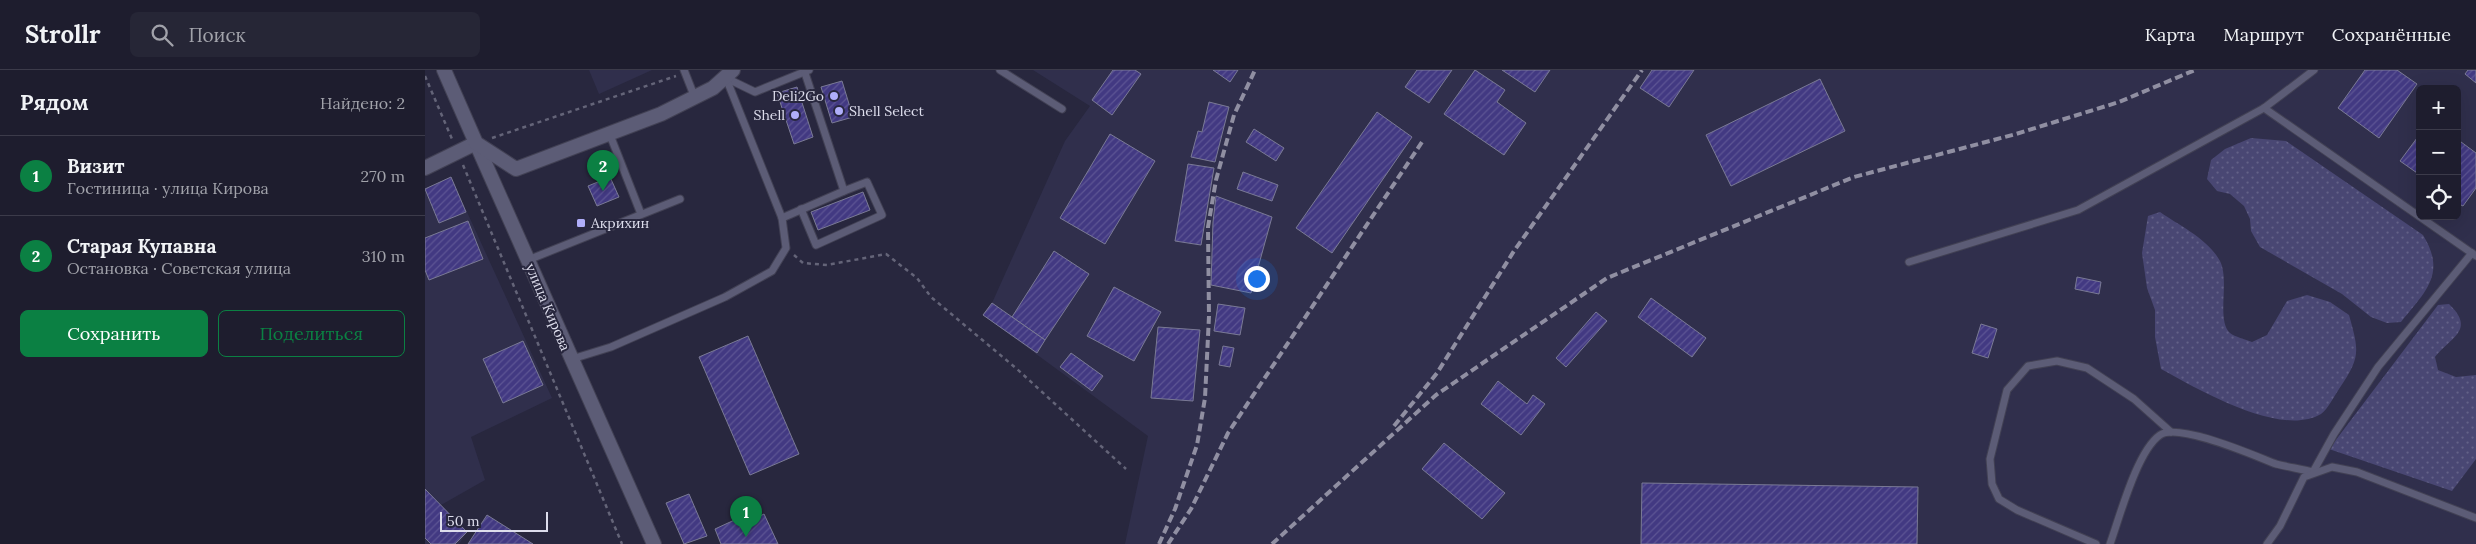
<!DOCTYPE html>
<html lang="ru">
<head>
<meta charset="utf-8">
<style>
	body { margin:0; font-family:Lora,serif; background:#262636; color:#f1f3f6 }
	.controls { position:absolute; right:15px; top:15px; display:grid; overflow:hidden; border-radius:8px; box-shadow:0 5px 20px #0002 }
	.controls button { width:45px; height:45px; display:grid; place-items:center; padding:0; border:0; border-bottom:1px solid #3c3b4a; background:#1e1d2e; color:#f1f3f6; font:25px sans-serif }
	.scale { position:absolute; left:15px; bottom:12px; width:108px; box-sizing:border-box; padding-left:5px; border:2px solid #ddddec; border-top:0; font-size:14px; line-height:18px; white-space:nowrap; color:#ddddec; -webkit-text-stroke:4px #28273e; paint-order:stroke }
	.you { position:absolute; left:831px; top:208px; width:18px; height:18px; margin:-12px; border:4px solid #fff; border-radius:50%; background:#1a73e8; box-shadow:0 0 0 8px #1a73e833 }
	.badge { display:grid; place-items:center; width:32px; height:32px; border-radius:50%; background:#0b8043; color:#fff; font-size:16px; font-weight:700 }
	.pin { position:absolute; translate:-50% -41px; filter:drop-shadow(0 1px 2px #0008) }
	.pin::after { content:''; position:absolute; top:26px; width:18px; height:15px; background:inherit; clip-path:polygon(0 0,100% 0,50% 100%) }
	.list { margin:0; padding:0; list-style:none }
	h2 { display:flex; justify-content:space-between; align-items:center; height:65px; margin:0; padding:0 20px; font-size:21px }
	h2 small { font-size:16px; font-weight:400; color:#a1a2aa }
	.list li { display:grid; grid-template-columns:32px 1fr auto; gap:15px; align-items:center; box-sizing:border-box; height:80px; padding:0 20px; border-top:1px solid #3c3b4a }
	.list b { display:block; font-size:19px; white-space:nowrap }
	.list p { margin:0; font-size:16px; white-space:nowrap; color:#a1a2aa }
	.list em { font-size:16px; font-style:normal; color:#a1a2aa }
	.actions { display:flex; gap:10px; padding:15px 20px }
	.actions a { flex:1; padding:11px 0; border:1px solid #0b8043; border-radius:8px; text-align:center; font-size:18px; color:#0b8043 }
	.actions .main { background:#0b8043; color:#fff }
	.icon { flex:none; width:28px; height:28px; fill:none; stroke:currentColor; stroke-width:2; stroke-linecap:round; stroke-linejoin:round }
	.map { position:relative; flex:none; width:2051px; height:474px; overflow:hidden }
	header { display:flex; align-items:center; gap:30px; box-sizing:border-box; height:70px; padding:0 25px; background:#1e1d2e; border-bottom:1px solid #3c3b4a }
	header strong { font-size:24px }
	nav { display:flex; gap:28px; margin-inline-start:auto; font-size:18px }
	.search { width:350px; height:45px; background:#262636; display:flex; align-items:center; gap:12px; box-sizing:border-box; padding:0 18px; border-radius:8px; color:#a1a2aa; font-size:19px }
	main { display:flex }
	aside { flex:1; background:#1e1d2e }
	.map>svg:first-child { display:block }
	.built { fill:#302f4c; fill-rule:evenodd }
	.grass { fill:url(#grass-dots) }
	.building { fill:url(#building-hatch); stroke:#7a7a95 }
	.lines { fill:none; stroke-linecap:round; stroke-linejoin:round }
	.service-casing { stroke:#424154; stroke-width:9 }
	.minor-casing { stroke:#424154; stroke-width:16 }
	.tertiary-casing { stroke:#424154; stroke-width:16 }
	.path { stroke:#646478; stroke-width:2.5; stroke-dasharray:4 4; stroke-linecap:butt }
	.service { stroke:#5c5c76; stroke-width:7 }
	.minor { stroke:#5c5c76; stroke-width:14 }
	.tertiary { stroke:#5c5c76; stroke-width:14 }
	.rail { stroke:#908fa2; stroke-width:4; stroke-dasharray:8 4; stroke-linecap:butt }
	.poi-dot { fill:#b0aefa; stroke:#28273e; stroke-width:2 }
	.labels { text-anchor:middle; stroke-width:4; stroke-linejoin:round; paint-order:stroke }
	.poi-label { font-size:14px; fill:#ddddec; stroke:#28273e; text-anchor:end }
	.street-label { font-size:14px; fill:#ddddec; stroke:#28273e }
</style>
</head>
<body>
<header>
<strong>Strollr</strong>
<div class="search"><svg class="icon" aria-label="search" viewBox="0 0 24 24"><circle cx="10" cy="10" r="6"/><path d="M15 15l6 6"/></svg>Поиск</div>
<nav><a>Карта</a><a>Маршрут</a><a>Сохранённые</a></nav>
</header>
<main>
<aside>
<h2>Рядом<small>Найдено: 2</small></h2>
<ul class="list">
<li><span class="badge">1</span><div><b>Визит</b><p>Гостиница · улица Кирова</p></div><em>270 m</em></li>
<li><span class="badge">2</span><div><b>Старая Купавна</b><p>Остановка · Советская улица</p></div><em>310 m</em></li>
</ul>
<div class="actions"><a class="main">Сохранить</a><a>Поделиться</a></div>
</aside>
<div class="map">
<svg width="2051" height="474" viewBox="0 0 2051 474">
	<defs>
		<pattern id="grass-dots" width="8" height="8" patternUnits="userSpaceOnUse" patternTransform="scale(1.25)"><rect width="8" height="8" fill="#494773"/><path d="M2 2h.1M6 6h.1" fill="none" stroke="#636187" stroke-width="1.8" stroke-linecap="round"/></pattern>
		<pattern id="building-hatch" width="6" height="6" patternUnits="userSpaceOnUse" patternTransform="scale(1.25)"><rect width="6" height="6" fill="#423982"/><path d="M-1 1l2-2M0 6l6-6M5 7l2-2" fill="none" stroke="#5d5594"/></pattern>
	</defs>
	<rect width="100%" height="100%" fill="#28273e"/>
	<!-- built -->
	<g class="built">
		<polygon points="164,0 227,0 174,24"/>
		<path d="M 608,0 L 2051,0 L 2051,474 L 700,474 L 723,366 L 558,245 L 567,233 L 640,71 L 665,36 ZM 1995,19 L 2032,19 L 2032,146 L 1995,146 Z"/>
		<polygon points="26,107 127,328 46,367 60,410 16,435 42,462 34,474 0,474 0,119"/>
	</g>
	<!-- grass -->
	<g class="grass">
		<path d="M 1826,68 L 1861,71 L 1998,165 C 2022,204 2000,222 1976,252 L 1962,253 L 1946,247 L 1917,224 L 1835,177 L 1826,161 L 1825,149 L 1819,136 L 1805,124 L 1792,121 L 1782,109 L 1786,90 L 1800,79 Z"/>
		<path d="M 1735,142 C 1755,156 1783,169 1795,191 C 1805,211 1791,250 1805,263 C 1810,267 1820,269 1827,272 L 1842,265 L 1862,231 L 1882,225 L 1905,232 L 1924,245 C 1934,281 1936,287 1914,319 C 1909,326 1903,339 1896,344 C 1855,368 1773,319 1736,299 L 1730,267 L 1730,240 L 1722,218 L 1717,183 L 1723,146 Z"/>
		<path d="M 2024,234 C 2051,260 2026,267 2010,287 L 2013,300 L 2031,307 L 2051,305 L 2051,389 L 2027,421 L 1904,379 L 2013,235 Z"/>
	</g>
	<!-- building -->
	<g class="building">
		<polygon points="688,0 710,0 716,4 687,45 667,30"/>
		<polygon points="788,0 813,0 805,12"/>
		<polygon points="992,0 1027,0 1004,33 980,17"/>
		<polygon points="1050,0 1080,20 1072,32 1101,53 1079,85 1019,44"/>
		<polygon points="1077,0 1125,0 1110,22"/>
		<polygon points="1227,0 1269,0 1244,37 1215,18"/>
		<polygon points="1940,0 1972,0 1992,14 1954,68 1913,38"/>
		<polygon points="2043,0 2051,0 2051,13 2040,4"/>
		<polygon points="1395,9 1420,61 1306,116 1281,65"/>
		<polygon points="417,11 428,47 407,53 396,17"/>
		<polygon points="372,17 388,67 369,74 352,23"/>
		<polygon points="784,32 804,37 790,92 766,87 773,61 777,62"/>
		<polygon points="952,42 987,67 907,183 871,158"/>
		<polygon points="829,59 859,78 851,91 821,72"/>
		<polygon points="685,64 730,91 680,174 635,148"/>
		<polygon points="1995,64 1995,105 1975,91"/>
		<polygon points="2032,69 2051,83 2051,118 2038,136 2032,133"/>
		<polygon points="763,94 789,98 776,175 750,171"/>
		<polygon points="818,102 853,115 847,131 812,119"/>
		<polygon points="26,107 41,142 14,153 0,119"/>
		<polygon points="185,107 194,127 172,136 163,116"/>
		<polygon points="438,122 445,140 393,160 386,142"/>
		<polygon points="791,126 847,147 826,223 786,215 788,152"/>
		<polygon points="43,151 58,189 4,210 0,200 0,168"/>
		<polygon points="629,181 664,204 620,270 587,247"/>
		<polygon points="1652,207 1676,212 1674,224 1650,219"/>
		<polygon points="689,217 736,242 709,291 662,266"/>
		<polygon points="1226,228 1281,268 1267,287 1213,247"/>
		<polygon points="567,233 620,270 612,283 558,245"/>
		<polygon points="793,234 820,238 815,265 789,261"/>
		<polygon points="1171,242 1182,251 1141,297 1131,288"/>
		<polygon points="1556,254 1572,259 1563,288 1547,283"/>
		<polygon points="733,257 775,260 768,331 726,328"/>
		<polygon points="323,266 374,384 325,405 274,287"/>
		<polygon points="98,271 118,315 78,333 58,289"/>
		<polygon points="798,276 809,278 805,297 794,295"/>
		<polygon points="646,283 678,306 667,321 635,297"/>
		<polygon points="1073,311 1102,334 1108,325 1120,334 1096,365 1056,334"/>
		<polygon points="1019,373 1080,423 1057,449 997,399"/>
		<polygon points="1217,413 1493,417 1492,474 1216,474"/>
		<polygon points="0,419 42,462 30,474 6,474 0,468"/>
		<polygon points="264,424 282,466 259,474 241,433"/>
		<polygon points="339,444 353,474 296,474 290,459 316,447 319,454"/>
		<polygon points="62,445 108,474 43,474"/>
	</g>
	<g class="lines">
		<defs>
			<g id="service">
				<polyline points="259,0 270,28"/>
				<polyline points="575,0 637,39"/>
				<polyline points="301,8 330,22 384,0"/>
				<polyline points="1839,38 2051,186"/>
				<polyline points="185,65 216,144"/>
				<polyline points="376,139 391,175 457,145 442,112 419,121"/>
				<polyline points="357,148 419,121 380,3"/>
				<polyline points="103,190 255,129"/>
				<polyline points="1484,192 1653,140 1839,38 1889,0"/>
				<polyline points="147,289 186,277 300,227 347,201 361,178 357,148 301,8"/>
				<polyline points="1671,474 1592,440 1574,429 1567,414 1565,389 1582,320 1603,296 1632,291 1662,298 1709,329 1746,362"/>
				<path d="M 1685,474 C 1695,446 1712,381 1735,365 C 1753,352 1830,386 1851,394 C 1863,397 1876,399 1888,402 L 1909,364 L 1953,297 L 2047,183"/>
				<polyline points="1842,474 1855,456 1879,407 1907,397 1932,402 2051,448"/>
			</g>
			<polyline id="minor" points="0,98 51,73 229,474"/>
			<polyline id="tertiary" points="19,0 51,73 91,99 236,44 288,18 308,0"/>
		</defs>
		<!-- service casing -->
		<use href="#service" class="service-casing"/>
		<!-- minor casing -->
		<use href="#minor" class="minor-casing"/>
		<!-- tertiary casing -->
		<use href="#tertiary" class="tertiary-casing"/>
		<!-- path -->
		<g class="path">
			<polyline points="0,6 27,69"/>
			<polyline points="67,68 251,6"/>
			<polyline points="38,95 197,474"/>
			<polyline points="369,185 378,193 402,195 461,184 492,208 506,227 592,299 701,399"/>
		</g>
		<!-- service -->
		<use href="#service" class="service"/>
		<!-- minor -->
		<use href="#minor" class="minor"/>
		<!-- tertiary -->
		<use href="#tertiary" class="tertiary"/>
		<!-- rail -->
		<g class="rail">
			<polyline points="969,356 1012,303 1089,181 1217,0"/>
			<polyline points="734,474 750,439 772,375 780,328 784,246 783,157 791,110 809,45 830,0"/>
			<polyline points="743,474 766,439 803,363 999,69"/>
			<polyline points="847,474 1011,325 1182,208 1429,107 1591,64 1694,32 1770,0"/>
		</g>
	</g>
	<!-- markers -->
	<g class="poi-dot">
		<circle cx="409" cy="26" r="5"/>
		<circle cx="414" cy="41" r="5"/>
		<circle cx="370" cy="45" r="5"/>
		<rect x="151" y="148" width="10" height="10" rx="2.5"/>
	</g>
	<g class="labels">
		<!-- poi labels -->
		<g class="poi-label">
			<text x="399" y="31">Deli2Go</text>
			<text x="424" y="46" text-anchor="start">Shell Select</text>
			<text x="360" y="50">Shell</text>
			<text x="166" y="158" text-anchor="start">Акрихин</text>
		</g>
		<!-- street labels -->
		<g class="street-label">
			<text transform="translate(123 237) rotate(67)" y="5">улица Кирова</text>
		</g>
	</g>
</svg>
<div class="controls">
<button>+</button>
<button>−</button>
<button><svg class="icon" aria-label="locate" viewBox="0 0 24 24"><circle cx="12" cy="12" r="6"/><path d="M12 2v4M12 18v4M2 12h4M18 12h4"/></svg></button>
</div>
<div class="scale">50 m</div>
<div class="you"></div>
<div class="pin badge" style="left:321px;top:467px">1</div>
<div class="pin badge" style="left:178px;top:121px">2</div>
</div>
</main>
</body>
</html>
